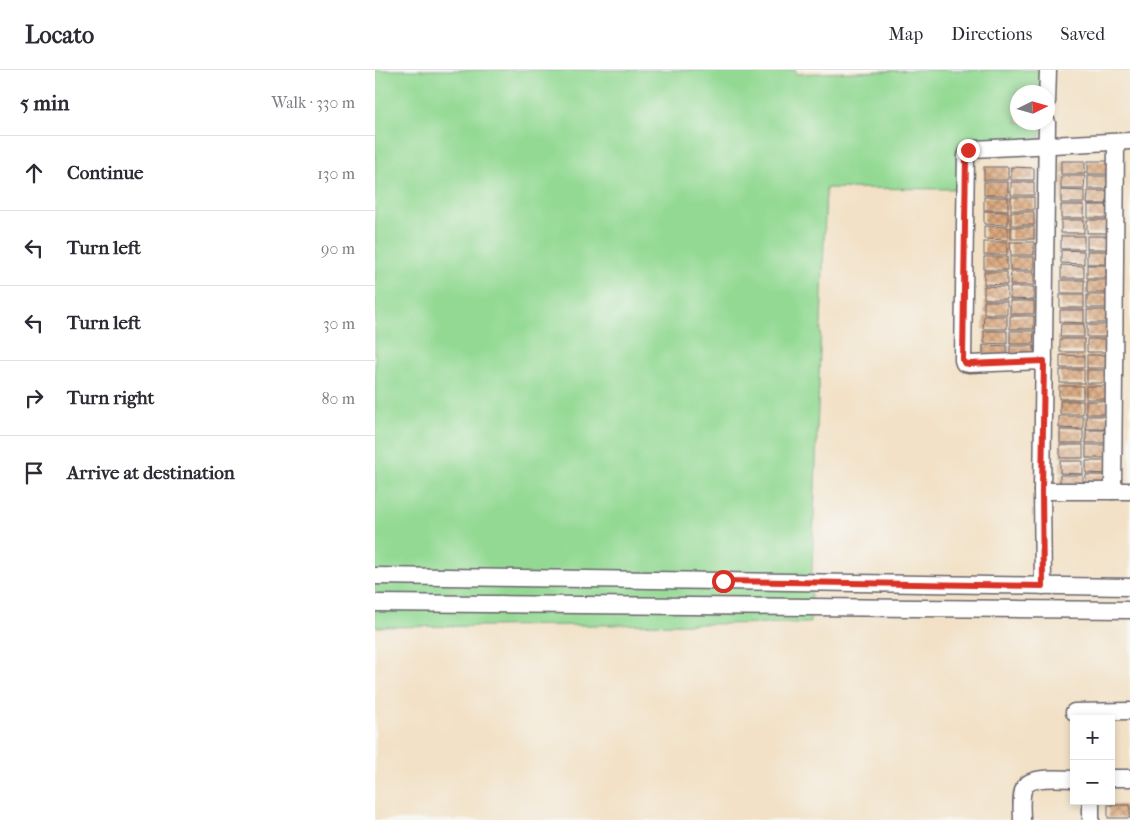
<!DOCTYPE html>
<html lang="en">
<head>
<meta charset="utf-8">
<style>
	body { margin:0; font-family:"IM FELL French Canon",serif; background:#f7f7f7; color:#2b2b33 }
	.controls { position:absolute; right:15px; bottom:15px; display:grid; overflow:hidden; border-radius:0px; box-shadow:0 2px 8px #0003 }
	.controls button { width:45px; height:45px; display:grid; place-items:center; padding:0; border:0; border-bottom:1px solid #e1e1e2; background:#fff; color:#2b2b33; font:25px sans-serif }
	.compass { position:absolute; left:635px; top:15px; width:45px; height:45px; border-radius:50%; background:#fff; box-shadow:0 2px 8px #0003; rotate:85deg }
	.stop { position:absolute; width:15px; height:15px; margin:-11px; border:4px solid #d93025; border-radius:50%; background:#fff }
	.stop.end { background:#d93025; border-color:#fff; box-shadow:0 1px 5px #0008 }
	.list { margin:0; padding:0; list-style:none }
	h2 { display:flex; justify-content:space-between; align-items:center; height:65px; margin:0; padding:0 20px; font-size:21px }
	h2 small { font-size:16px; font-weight:400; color:#7c7c81 }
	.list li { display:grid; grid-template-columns:32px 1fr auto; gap:15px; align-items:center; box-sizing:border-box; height:75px; padding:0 20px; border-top:1px solid #e1e1e2 }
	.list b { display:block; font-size:19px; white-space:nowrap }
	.list em { font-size:16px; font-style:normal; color:#7c7c81 }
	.icon { flex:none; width:28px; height:28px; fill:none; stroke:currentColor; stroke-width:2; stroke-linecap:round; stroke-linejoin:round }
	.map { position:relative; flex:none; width:755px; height:750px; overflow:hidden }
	header { display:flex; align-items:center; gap:30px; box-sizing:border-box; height:70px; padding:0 25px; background:#fff; border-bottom:1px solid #e1e1e2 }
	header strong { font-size:24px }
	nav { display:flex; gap:28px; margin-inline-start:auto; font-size:18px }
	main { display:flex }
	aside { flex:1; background:#fff }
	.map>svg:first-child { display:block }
	.grass { fill:#93d993; stroke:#5a7e67 }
	.building { fill:url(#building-cross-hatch) }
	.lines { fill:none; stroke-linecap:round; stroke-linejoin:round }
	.minor-casing { stroke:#6b656c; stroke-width:19 }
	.minor { stroke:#fff; stroke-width:16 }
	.route { stroke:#d93025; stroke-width:6 }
</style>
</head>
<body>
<header>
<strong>Locato</strong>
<nav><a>Map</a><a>Directions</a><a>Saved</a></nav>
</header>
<main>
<aside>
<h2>5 min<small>Walk · 330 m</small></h2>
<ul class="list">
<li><svg class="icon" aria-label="ahead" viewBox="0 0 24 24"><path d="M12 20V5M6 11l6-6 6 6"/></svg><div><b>Continue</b></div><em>130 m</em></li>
<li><svg class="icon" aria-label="left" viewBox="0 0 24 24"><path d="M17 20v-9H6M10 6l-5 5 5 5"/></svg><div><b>Turn left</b></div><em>90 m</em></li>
<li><svg class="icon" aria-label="left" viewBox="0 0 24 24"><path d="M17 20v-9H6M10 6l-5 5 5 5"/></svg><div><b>Turn left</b></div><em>30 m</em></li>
<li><svg class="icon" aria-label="right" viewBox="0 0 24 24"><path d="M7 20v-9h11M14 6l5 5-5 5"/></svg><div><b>Turn right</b></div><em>80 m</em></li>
<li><svg class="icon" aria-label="arrive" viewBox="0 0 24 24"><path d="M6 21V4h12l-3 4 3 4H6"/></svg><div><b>Arrive at destination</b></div></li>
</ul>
</aside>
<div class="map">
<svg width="755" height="750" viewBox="0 0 755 750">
	<defs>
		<pattern id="building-cross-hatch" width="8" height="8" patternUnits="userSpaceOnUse" patternTransform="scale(1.25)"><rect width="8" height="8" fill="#dba87d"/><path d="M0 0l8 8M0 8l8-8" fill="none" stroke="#b18868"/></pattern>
	</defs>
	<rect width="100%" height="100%" fill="#f6f6f2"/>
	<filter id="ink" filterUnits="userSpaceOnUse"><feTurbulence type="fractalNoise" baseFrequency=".02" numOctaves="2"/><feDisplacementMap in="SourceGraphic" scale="10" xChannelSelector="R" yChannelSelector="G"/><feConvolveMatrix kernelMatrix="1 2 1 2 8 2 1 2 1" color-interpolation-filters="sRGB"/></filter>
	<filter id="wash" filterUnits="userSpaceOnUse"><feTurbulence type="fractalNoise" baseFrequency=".0096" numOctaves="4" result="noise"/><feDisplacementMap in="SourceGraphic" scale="20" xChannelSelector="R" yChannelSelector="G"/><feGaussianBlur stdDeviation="1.12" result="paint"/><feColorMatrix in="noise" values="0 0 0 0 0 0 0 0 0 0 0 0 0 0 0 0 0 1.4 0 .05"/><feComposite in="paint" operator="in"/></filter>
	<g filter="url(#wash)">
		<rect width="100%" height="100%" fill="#f2e1c6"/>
		<!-- grass -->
		<polygon class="grass" points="0,0 421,0 420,4 543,0 668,0 667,22 642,22 642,52 666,53 665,75 587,74 586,119 451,118 435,553 0,557"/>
		<g id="blocks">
			<!-- building -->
			<g class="building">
				<rect x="686" y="91" width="24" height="13"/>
				<rect x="713" y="91" width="23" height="13"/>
				<rect x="609" y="97" width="24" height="13"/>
				<polygon points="636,97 659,98 659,110 636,110"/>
				<polygon points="686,106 710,106 709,119 686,119"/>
				<rect x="713" y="106" width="23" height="13"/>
				<rect x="609" y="112" width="24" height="13"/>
				<rect x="636" y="112" width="23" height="13"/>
				<polygon points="686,120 710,121 710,133 686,133"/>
				<polygon points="713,121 736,121 736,134 712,134"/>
				<rect x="609" y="127" width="24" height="13"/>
				<rect x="636" y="127" width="23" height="13"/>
				<rect x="686" y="135" width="23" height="13"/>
				<rect x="713" y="135" width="23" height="13"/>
				<polygon points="609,141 633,142 633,155 609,154"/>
				<rect x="636" y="142" width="23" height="13"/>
				<rect x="686" y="150" width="23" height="13"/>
				<rect x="712" y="150" width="24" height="13"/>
				<polygon points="609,156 633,157 633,170 609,169"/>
				<rect x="636" y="157" width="23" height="12"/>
				<rect x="686" y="166" width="23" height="13"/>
				<rect x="712" y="166" width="24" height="13"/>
				<rect x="609" y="172" width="23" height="13"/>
				<polygon points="635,172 659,172 659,185 636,185"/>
				<polygon points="686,180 709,181 709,194 686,193"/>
				<rect x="712" y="181" width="24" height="13"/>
				<rect x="609" y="187" width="23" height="13"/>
				<rect x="635" y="187" width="24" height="13"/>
				<polygon points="686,195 709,196 709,208 686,208"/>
				<rect x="712" y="195" width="24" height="13"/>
				<polygon points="609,202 632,202 632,215 609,214"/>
				<polygon points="636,202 659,202 659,215 635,215"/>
				<rect x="686" y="210" width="23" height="13"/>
				<polygon points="712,210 736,210 735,223 712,223"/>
				<polygon points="609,216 632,217 632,229 609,229"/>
				<polygon points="635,217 659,217 659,230 635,229"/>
				<rect x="685" y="225" width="24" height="13"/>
				<rect x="712" y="225" width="24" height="13"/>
				<rect x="609" y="231" width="23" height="13"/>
				<rect x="635" y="231" width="24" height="13"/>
				<polygon points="685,240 709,240 709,253 685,252"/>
				<rect x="712" y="240" width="24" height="13"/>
				<polygon points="609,246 632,246 632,259 608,259"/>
				<rect x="635" y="246" width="24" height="13"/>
				<polygon points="686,254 709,254 709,267 685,267"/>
				<rect x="712" y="255" width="23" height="12"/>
				<polygon points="609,261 632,261 632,274 609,273"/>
				<polygon points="635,261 659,261 658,274 635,274"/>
				<rect x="685" y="269" width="24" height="13"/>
				<polygon points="712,269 736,269 735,282 712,282"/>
				<polygon points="608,275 632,276 632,289 608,288"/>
				<rect x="635" y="276" width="24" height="12"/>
				<polygon points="685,285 709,286 709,298 685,298"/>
				<rect x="712" y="285" width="23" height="13"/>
				<rect x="685" y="300" width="24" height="13"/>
				<rect x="712" y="300" width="23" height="13"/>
				<rect x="684" y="316" width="24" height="13"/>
				<rect x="711" y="316" width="24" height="13"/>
				<rect x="685" y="331" width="23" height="13"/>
				<rect x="711" y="331" width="24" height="13"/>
				<polygon points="684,346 708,346 708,359 684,358"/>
				<rect x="711" y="346" width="24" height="13"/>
				<rect x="685" y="360" width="23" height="13"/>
				<rect x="711" y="360" width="24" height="13"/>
				<rect x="685" y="375" width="23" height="13"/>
				<rect x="711" y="375" width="24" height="13"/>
				<polygon points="685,391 708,391 708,404 685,403"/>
				<polygon points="711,391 735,391 735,404 711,403"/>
				<rect x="685" y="405" width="23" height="13"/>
				<rect x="711" y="405" width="24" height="13"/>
				<rect x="733" y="735" width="22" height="13"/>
			</g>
		</g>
	</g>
	<g filter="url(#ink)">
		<use href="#blocks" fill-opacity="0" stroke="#6b656c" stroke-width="1"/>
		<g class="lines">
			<defs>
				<g id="minor">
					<polyline points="672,32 673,0"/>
					<polyline points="669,291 594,294 589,293 588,290 591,86 593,81 598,79 755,71"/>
					<polyline points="667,421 755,421"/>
					<polyline points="738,421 741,72"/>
					<polyline points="0,506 755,517"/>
					<polyline points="668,516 667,421 672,52"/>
					<polyline points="0,533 755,540"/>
					<polyline points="699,642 755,641"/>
					<polyline points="736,708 755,708"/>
					<polyline points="716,731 716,750"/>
					<path d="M 647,750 C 647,741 645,726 649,718 C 655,705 686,709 699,709"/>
				</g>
			</defs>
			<!-- minor casing -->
			<use href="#minor" class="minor-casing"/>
			<!-- minor -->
			<use href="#minor" class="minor"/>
		</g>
	</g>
	<g class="lines" filter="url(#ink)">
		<!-- route -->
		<polyline class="route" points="348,511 668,516 667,421 669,291 594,294 590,293 588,290 591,86 593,80"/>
	</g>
</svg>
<div class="controls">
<button>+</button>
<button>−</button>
</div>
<svg class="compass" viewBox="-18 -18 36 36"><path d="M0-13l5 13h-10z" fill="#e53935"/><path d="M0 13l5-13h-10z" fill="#7c7c81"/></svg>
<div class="stop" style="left:348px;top:511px"></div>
<div class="stop end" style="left:593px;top:80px"></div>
</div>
</main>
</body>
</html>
